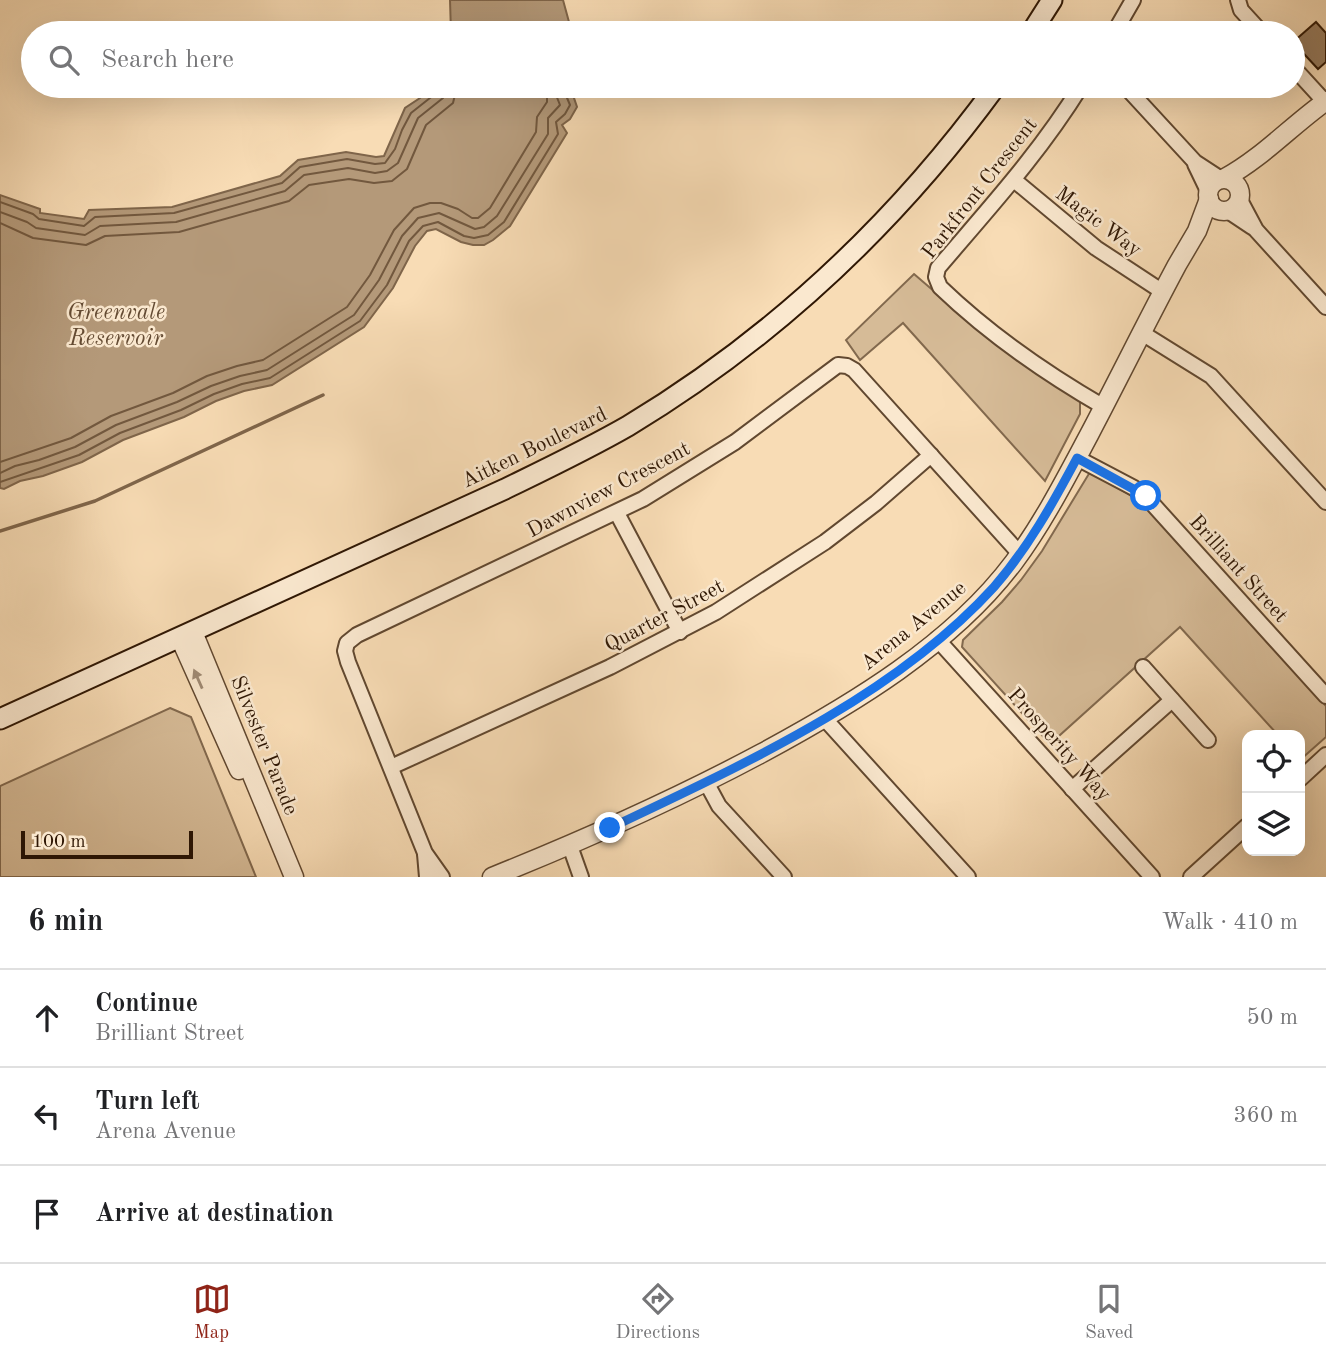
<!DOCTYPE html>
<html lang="en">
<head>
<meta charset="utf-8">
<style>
	body { margin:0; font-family:"Old Standard TT",serif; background:#f6f6f6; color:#202124 }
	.controls { position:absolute; right:21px; bottom:21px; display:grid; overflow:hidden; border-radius:14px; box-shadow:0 7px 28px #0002 }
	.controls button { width:63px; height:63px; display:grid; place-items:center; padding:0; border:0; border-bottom:2px solid #e0e0e0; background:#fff; color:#202124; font:35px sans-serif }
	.scale { position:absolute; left:21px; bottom:18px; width:172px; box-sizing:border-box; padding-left:7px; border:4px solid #2f1704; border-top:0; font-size:19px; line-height:24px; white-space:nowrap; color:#2f1704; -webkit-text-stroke:5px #fae8cf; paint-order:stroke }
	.stop { position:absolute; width:21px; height:21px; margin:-16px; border:5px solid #1a73e8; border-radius:50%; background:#fff }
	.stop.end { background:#1a73e8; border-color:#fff; box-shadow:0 2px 7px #0008 }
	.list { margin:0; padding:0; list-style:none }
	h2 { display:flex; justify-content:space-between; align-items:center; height:91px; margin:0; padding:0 28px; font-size:30px }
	h2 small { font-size:23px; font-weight:400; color:#757577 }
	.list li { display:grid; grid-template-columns:46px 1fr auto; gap:21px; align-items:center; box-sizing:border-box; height:98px; padding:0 28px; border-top:2px solid #e0e0e0 }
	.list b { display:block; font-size:26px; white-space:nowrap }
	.list p { margin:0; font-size:23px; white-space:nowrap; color:#757577 }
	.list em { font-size:23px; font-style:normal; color:#757577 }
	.icon { flex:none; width:38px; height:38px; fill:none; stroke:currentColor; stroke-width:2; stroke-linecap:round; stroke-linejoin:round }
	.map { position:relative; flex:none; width:1326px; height:877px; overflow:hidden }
	.search { position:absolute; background:#fff; box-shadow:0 7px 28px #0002; left:21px; right:21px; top:21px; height:77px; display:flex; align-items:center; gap:18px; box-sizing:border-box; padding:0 24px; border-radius:38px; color:#757577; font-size:26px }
	.sheet { height:385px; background:#fff }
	nav { display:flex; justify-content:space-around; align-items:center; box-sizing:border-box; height:98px; border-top:2px solid #e0e0e0; background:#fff; font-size:19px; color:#757577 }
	nav a { display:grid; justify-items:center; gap:4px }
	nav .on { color:#8f2418 }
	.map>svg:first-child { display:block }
	.green { fill:#d6bb97; stroke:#82694e; stroke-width:2 }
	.water { fill:#b49979; stroke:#7f654a; stroke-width:2 }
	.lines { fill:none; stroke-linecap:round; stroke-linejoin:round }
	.shore { stroke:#72583e; stroke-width:2 }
	.stream { stroke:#7f654a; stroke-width:3.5 }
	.building { fill:#987d60; stroke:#2f1704; stroke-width:2 }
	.minor-casing { stroke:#614830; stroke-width:18 }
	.tertiary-casing { stroke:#614830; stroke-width:21 }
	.secondary-casing { stroke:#2f1704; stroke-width:23 }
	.minor { stroke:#fae8cf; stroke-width:14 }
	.tertiary { stroke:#fae8cf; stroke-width:18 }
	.secondary { stroke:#fae8cf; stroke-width:19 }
	.oneway { fill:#9f8a74 }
	.route { stroke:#1a73e8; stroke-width:9 }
	.labels { text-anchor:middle; stroke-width:5; stroke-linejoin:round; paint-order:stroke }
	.street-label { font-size:21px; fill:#2f1704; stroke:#fae8cf }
	.water-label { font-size:23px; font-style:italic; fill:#644b33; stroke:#fae8cf }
</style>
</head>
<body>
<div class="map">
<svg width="1326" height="877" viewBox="0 0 1326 877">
	<rect width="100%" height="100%" fill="#f8dcb5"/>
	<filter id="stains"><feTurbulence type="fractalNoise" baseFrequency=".00286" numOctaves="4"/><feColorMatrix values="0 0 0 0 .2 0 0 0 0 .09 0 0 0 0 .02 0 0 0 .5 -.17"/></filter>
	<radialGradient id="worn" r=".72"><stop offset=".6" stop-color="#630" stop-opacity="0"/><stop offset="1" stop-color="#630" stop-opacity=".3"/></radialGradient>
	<!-- green -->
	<g class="green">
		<polygon points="914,274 993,342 1080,401 1080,414 1045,481 903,323 860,360 846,340"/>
		<polygon points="1090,472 1142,502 1326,706 1326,737 1300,760 1300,735 1278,735 1180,627 1050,744 962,647 963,640 1002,602 1021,580 1042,551"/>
		<polygon points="170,708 191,717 256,877 0,877 0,786"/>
	</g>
	<!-- water -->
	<g class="water">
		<polygon points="450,0 563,0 572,33 451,33"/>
		<polygon points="432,86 575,86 572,92 577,107 570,119 562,125 567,133 510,226 493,240 484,245 473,245 461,242 436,229 427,231 415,246 393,288 364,327 272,385 244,391 216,401 184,417 123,440 82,462 43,476 20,481 4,489 0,488 0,195 40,209 40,213 84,219 89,210 172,207 280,176 298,160 346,152 376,157 384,156 405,108 420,98"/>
	</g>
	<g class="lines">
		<!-- shore -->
		<g class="shore">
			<polyline points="0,202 33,214 39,219 84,226 95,217 174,213 282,183 300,167 347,159 375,164 385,163 395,149 402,130 411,113 435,94 438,86"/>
			<polyline points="0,212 27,222 36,228 85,235 100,226 176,222 285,191 304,175 348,168 375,173 387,171 398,163 418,118 443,98 446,86"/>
			<polyline points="0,223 33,238 86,245 105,236 179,232 289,201 309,185 349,179 374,183 392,181 407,169 426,125 453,103 457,86"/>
			<polyline points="0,462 71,438 111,416 173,393 207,376 237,366 263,360 347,307 370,275 394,230 414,208 430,203 441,203 458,209 472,218 478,218 490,208 536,132 537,117 547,102 547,86"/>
			<polyline points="0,473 15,466 39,460 75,447 116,425 177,402 211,386 240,376 267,370 354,315 379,280 402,236 418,218 439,213 475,229 484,227 497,216 548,134 548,118 560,105 556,95 558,86"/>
			<polyline points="0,482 79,455 120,433 181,410 214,394 242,384 270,378 360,321 387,285 409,241 423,226 438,222 464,236 474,238 488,235 504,222 558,134 556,122 565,114 570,105 565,93 567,86"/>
		</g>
		<!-- stream -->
		<polyline class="stream" points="0,531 95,501 323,395"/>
	</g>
	<!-- building -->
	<polygon class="building" points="1316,22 1326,33 1326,62 1318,69 1293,42"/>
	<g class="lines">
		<defs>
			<g id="minor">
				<polyline points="1238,0 1241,10 1262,33"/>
				<polyline points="1114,33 1133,0"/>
				<polyline points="1293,67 1325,102"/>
				<path d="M 1081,86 C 1039,154 989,208 938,268 L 936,277 L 940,287 C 989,334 1045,373 1104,407"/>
				<polyline points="1125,86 1195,162 1221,179"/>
				<polyline points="1195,164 1208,191"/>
				<polyline points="1014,180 1096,248 1163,292"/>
				<polyline points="1240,200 1256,230 1326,307"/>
				<polyline points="1228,211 1252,227"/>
				<polyline points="1142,333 1211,376 1326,502"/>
				<polyline points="1077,458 1134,488 1149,500 1326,696"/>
				<polyline points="617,513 680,632"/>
				<polyline points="937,639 1152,877"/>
				<polyline points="1143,667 1208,740"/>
				<polyline points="824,718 968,877"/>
				<polyline points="391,767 610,667 716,612 825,542 876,503 931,455"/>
				<polyline points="1300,779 1326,755"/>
				<polyline points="706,782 719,806 784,877"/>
				<polyline points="1072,789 1172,700"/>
				<polyline points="570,846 581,877"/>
				<polyline points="425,854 427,877"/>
				<polyline points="442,877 425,853 348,662 345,651 347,643 357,635 643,499 735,442 838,365 847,366 854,370 1020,554"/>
				<polyline points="1191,877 1247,826"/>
			</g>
			<g id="tertiary">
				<path d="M 1225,178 C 1262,158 1291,126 1326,101"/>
				<circle cx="1224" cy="195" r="16"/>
				<polyline points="193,632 294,877"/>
				<polyline points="180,638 239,770"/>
				<path d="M 492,877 C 584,840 674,800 762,753 C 851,705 952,645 1014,562 C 1043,523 1066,478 1089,435 C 1119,378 1147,321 1177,265 L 1197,231 L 1209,199"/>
			</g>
			<g id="secondary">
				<polyline points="1031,33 1052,0"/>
				<path d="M 0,719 L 505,489 C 546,469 588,449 628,426 C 774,338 896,223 996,86"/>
			</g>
		</defs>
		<!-- minor casing -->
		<use href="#minor" class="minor-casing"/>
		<!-- tertiary casing -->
		<use href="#tertiary" class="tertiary-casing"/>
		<!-- secondary casing -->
		<use href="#secondary" class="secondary-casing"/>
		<!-- minor -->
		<use href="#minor" class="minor"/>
		<!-- tertiary -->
		<use href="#tertiary" class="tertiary"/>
		<!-- secondary -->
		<use href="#secondary" class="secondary"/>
	</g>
	<!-- one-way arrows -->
	<defs><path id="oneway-solid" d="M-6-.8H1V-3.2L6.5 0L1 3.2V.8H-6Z" transform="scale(1.75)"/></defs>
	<use class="oneway" href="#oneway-solid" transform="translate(198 679) rotate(-114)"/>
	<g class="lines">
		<!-- route -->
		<path class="route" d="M 610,828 C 742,765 894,697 994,587 C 1028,548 1053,503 1077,458 L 1146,496"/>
	</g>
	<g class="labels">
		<!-- street labels -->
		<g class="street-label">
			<text transform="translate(979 188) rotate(-52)" y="7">Parkfront Crescent</text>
			<text transform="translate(1099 221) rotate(37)" y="7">Magic Way</text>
			<text transform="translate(534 447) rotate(-26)" y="7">Aitken Boulevard</text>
			<text transform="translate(608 489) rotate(-28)" y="7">Dawnview Crescent</text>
			<text transform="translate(1239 568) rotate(48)" y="7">Brilliant Street</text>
			<text transform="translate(664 615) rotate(-28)" y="7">Quarter Street</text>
			<text transform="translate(913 625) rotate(-39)" y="7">Arena Avenue</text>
			<text transform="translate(1060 744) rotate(48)" y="7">Prosperity Way</text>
			<text transform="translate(265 745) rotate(68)" y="7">Silvester Parade</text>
		</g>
		<!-- water labels -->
		<g class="water-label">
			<text x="116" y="319">Greenvale<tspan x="116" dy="26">Reservoir</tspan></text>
		</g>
	</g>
	<rect width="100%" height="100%" filter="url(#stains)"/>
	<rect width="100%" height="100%" fill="url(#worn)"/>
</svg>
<div class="controls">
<button><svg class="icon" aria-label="locate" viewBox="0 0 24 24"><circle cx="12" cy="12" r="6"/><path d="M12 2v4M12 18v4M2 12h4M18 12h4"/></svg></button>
<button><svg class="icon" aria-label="layers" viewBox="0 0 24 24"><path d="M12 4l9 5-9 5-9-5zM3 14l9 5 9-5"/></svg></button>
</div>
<div class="scale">100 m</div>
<div class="stop" style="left:1146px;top:496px"></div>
<div class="stop end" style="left:610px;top:828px"></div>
<div class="search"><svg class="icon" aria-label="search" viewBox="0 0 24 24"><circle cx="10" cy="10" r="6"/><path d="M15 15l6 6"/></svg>Search here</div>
</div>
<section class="sheet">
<h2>6 min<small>Walk · 410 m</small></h2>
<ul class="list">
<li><svg class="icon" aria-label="ahead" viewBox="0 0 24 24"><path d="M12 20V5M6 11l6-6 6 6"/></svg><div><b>Continue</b><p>Brilliant Street</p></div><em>50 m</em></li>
<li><svg class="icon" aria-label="left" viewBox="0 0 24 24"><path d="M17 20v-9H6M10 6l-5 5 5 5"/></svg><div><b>Turn left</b><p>Arena Avenue</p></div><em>360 m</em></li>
<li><svg class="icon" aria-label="arrive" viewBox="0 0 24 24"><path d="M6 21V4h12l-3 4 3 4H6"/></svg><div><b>Arrive at destination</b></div></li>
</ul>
</section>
<nav>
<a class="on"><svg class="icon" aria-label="map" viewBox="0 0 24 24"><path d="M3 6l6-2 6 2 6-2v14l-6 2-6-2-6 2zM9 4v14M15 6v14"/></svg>Map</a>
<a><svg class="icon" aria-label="directions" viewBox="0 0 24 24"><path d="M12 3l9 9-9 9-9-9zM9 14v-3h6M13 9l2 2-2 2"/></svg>Directions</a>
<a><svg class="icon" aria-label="saved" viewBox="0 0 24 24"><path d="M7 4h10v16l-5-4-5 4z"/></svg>Saved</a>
</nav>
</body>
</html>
